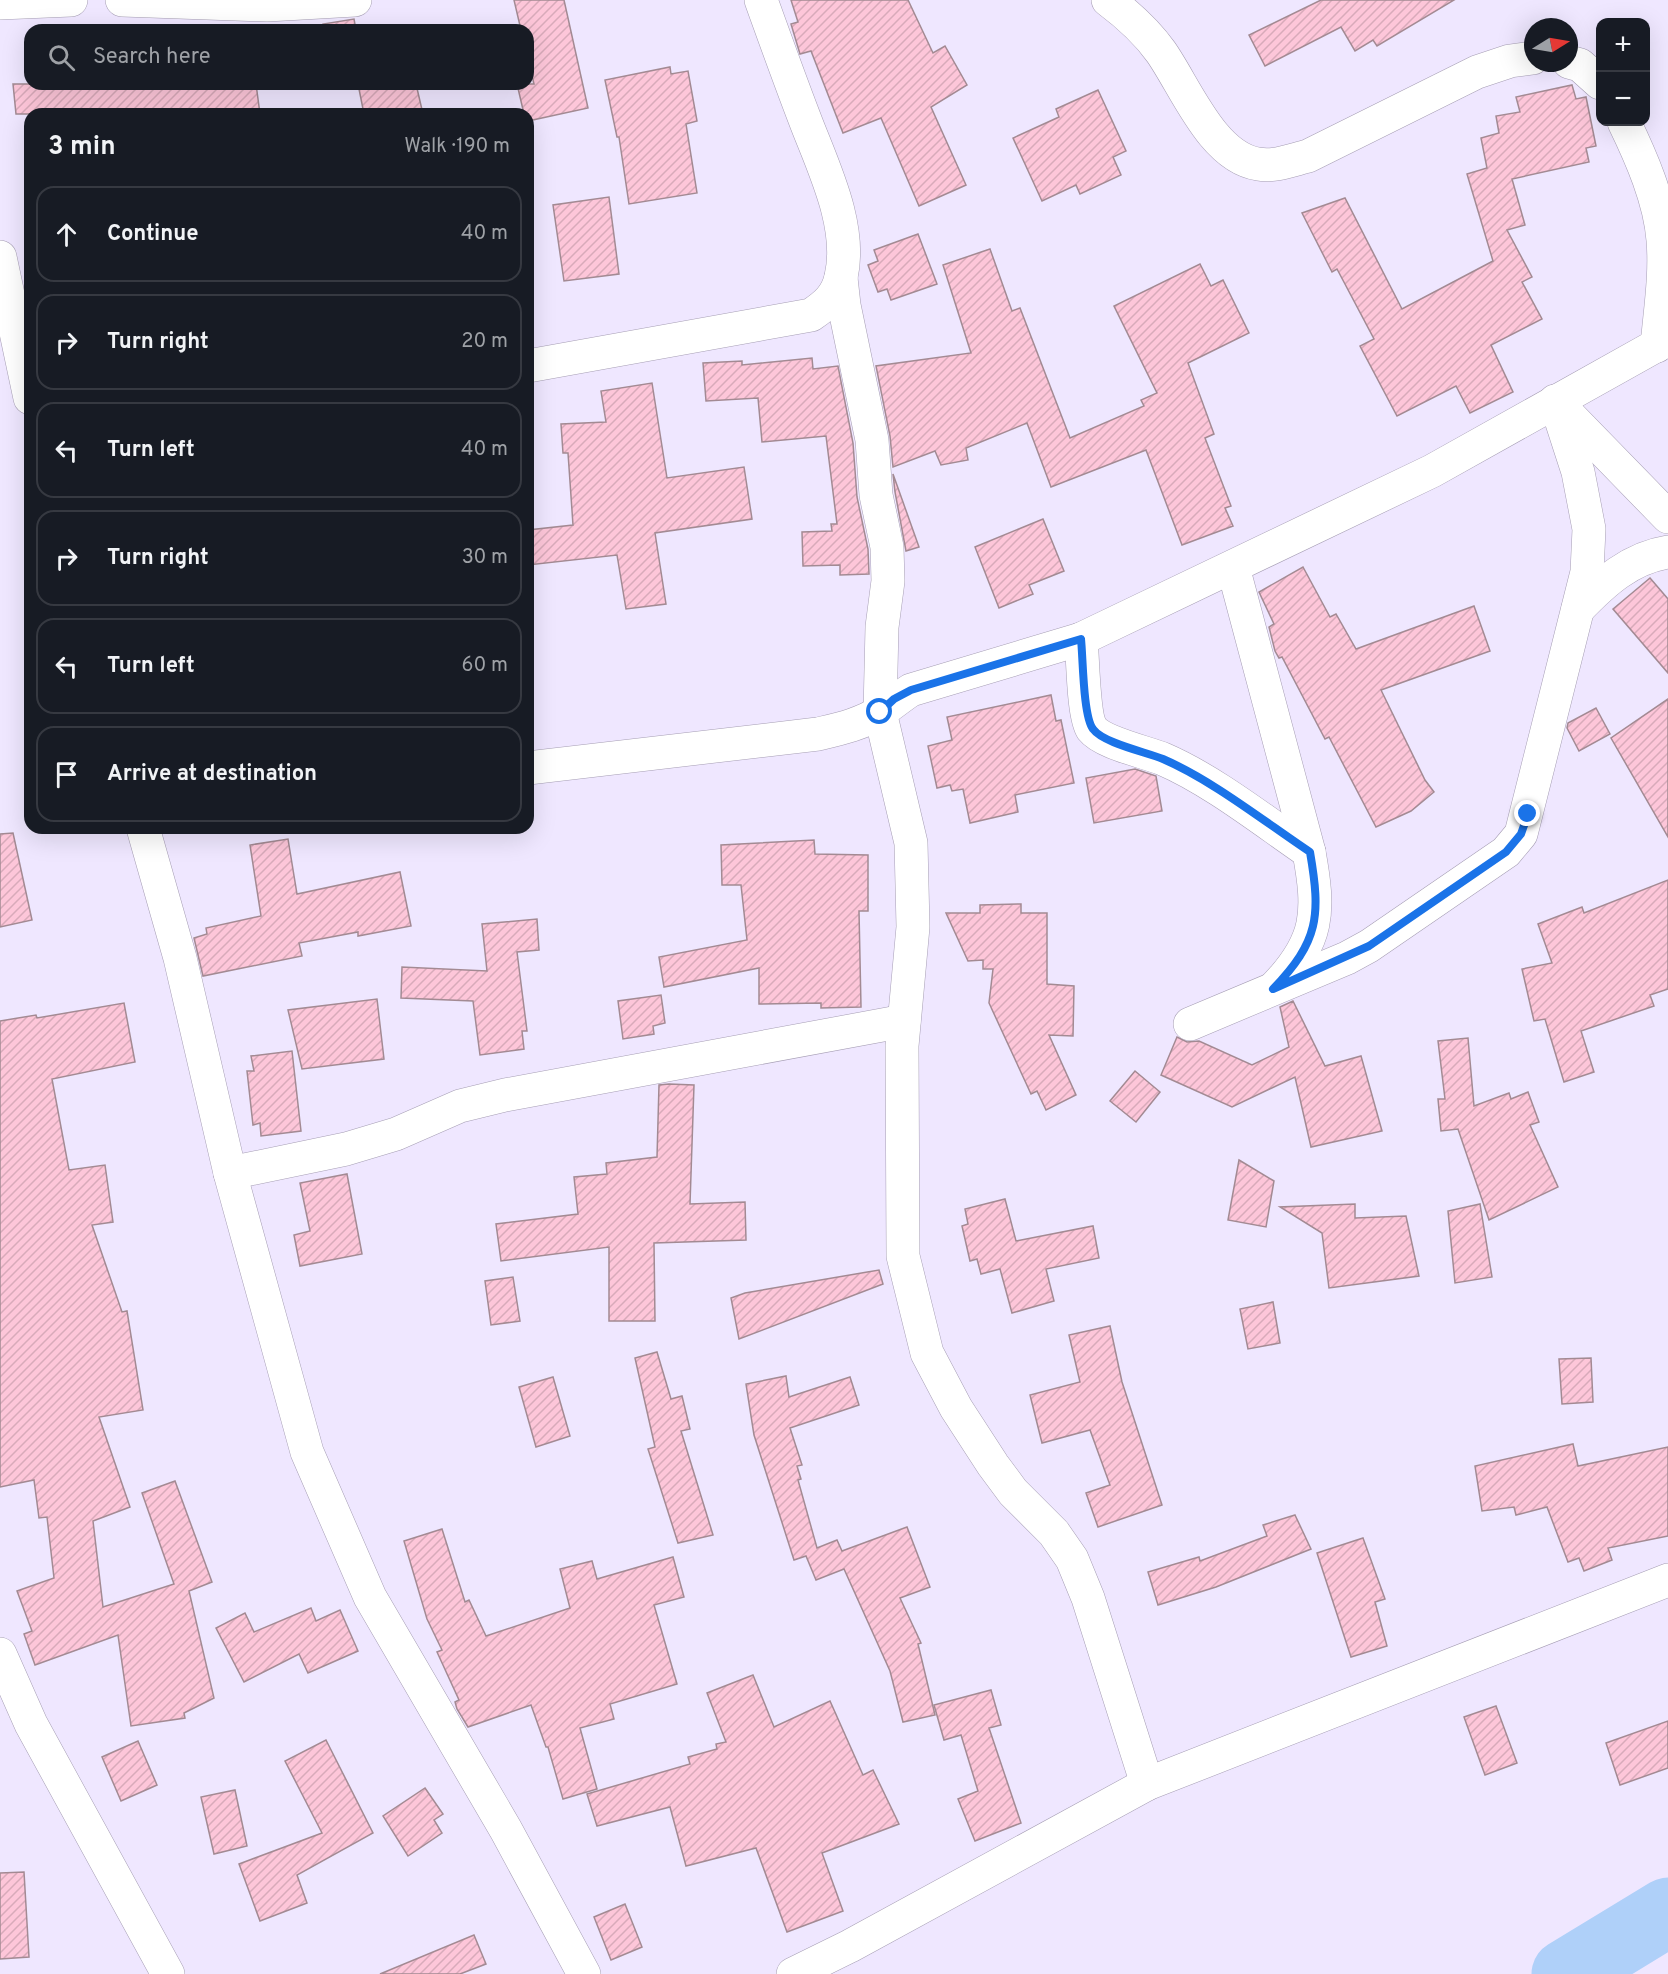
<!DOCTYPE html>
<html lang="en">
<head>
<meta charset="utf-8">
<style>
	body { margin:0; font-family:Overpass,sans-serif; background:#242831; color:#f1f3f6 }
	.controls { position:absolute; right:18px; top:18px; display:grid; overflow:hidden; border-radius:12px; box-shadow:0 6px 24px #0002 }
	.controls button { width:54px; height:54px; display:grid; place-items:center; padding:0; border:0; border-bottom:2px solid #363941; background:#171b24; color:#f1f3f6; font:30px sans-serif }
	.compass { position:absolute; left:1524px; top:18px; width:54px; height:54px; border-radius:50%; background:#171b24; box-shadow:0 6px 24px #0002; rotate:79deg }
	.stop { position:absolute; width:18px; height:18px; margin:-14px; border:4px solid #1a73e8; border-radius:50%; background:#fff }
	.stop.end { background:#1a73e8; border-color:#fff; box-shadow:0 2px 6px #0008 }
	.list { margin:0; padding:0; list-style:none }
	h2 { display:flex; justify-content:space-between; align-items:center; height:78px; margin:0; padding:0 24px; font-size:26px }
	h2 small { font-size:20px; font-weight:400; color:#9ea1a6 }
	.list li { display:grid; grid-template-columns:39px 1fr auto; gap:18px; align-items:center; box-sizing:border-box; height:96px; margin:0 12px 12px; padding:0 12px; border:2px solid #363941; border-radius:18px }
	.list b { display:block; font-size:22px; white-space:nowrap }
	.list em { font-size:20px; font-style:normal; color:#9ea1a6 }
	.icon { flex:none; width:33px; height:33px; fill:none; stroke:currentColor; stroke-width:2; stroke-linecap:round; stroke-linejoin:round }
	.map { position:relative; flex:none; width:1668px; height:1974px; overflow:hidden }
	.search { position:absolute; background:#171b24; box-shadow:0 6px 24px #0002; left:24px; top:24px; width:510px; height:66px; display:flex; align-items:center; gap:15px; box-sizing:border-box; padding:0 21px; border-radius:18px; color:#9ea1a6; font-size:22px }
	.panel { position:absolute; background:#171b24; box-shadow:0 6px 24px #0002; left:24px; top:108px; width:510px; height:726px; border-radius:18px }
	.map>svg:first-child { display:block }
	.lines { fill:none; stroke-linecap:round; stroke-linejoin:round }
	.river { stroke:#afd0f9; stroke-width:69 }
	.building { fill:url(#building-hatch); stroke:#a38a93; stroke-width:1.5 }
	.street-casing { stroke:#a69eb4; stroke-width:34 }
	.street { stroke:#fff; stroke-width:33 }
	.route { stroke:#1a73e8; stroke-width:8 }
</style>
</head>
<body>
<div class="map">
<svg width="1668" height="1974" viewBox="0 0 1668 1974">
	<defs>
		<pattern id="building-hatch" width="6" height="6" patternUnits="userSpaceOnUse" patternTransform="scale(1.5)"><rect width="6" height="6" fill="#fdc6d9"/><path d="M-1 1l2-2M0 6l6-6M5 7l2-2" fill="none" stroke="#d8aaba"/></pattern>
	</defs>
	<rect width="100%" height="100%" fill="#efe7ff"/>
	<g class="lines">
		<!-- river -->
		<polyline class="river" points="1566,1974 1668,1912"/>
	</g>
	<!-- building -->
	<g class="building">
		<polygon points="514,0 564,0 588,108 528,121 528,114 524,114 517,84 534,84 528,59 528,30 521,30"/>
		<polygon points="791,0 908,0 933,53 945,46 967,85 931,107 966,185 919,206 881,118 843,133 811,51 800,54 791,24 798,22"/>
		<polygon points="1321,0 1454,0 1377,46 1373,40 1355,51 1341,27 1265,66 1249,35"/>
		<polygon points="354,19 356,30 324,30 323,24"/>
		<polygon points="670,67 671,74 688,71 697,121 686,124 697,193 629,204 619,137 617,137 605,80"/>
		<polygon points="13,84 59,84 60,89 98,84 256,84 260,114 16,114"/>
		<polygon points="358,84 416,84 423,114 364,114"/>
		<polygon points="1572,85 1576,99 1586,97 1596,146 1586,148 1589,162 1512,179 1525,225 1507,230 1532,277 1522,282 1542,319 1491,345 1513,392 1470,413 1456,386 1397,416 1360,346 1374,339 1337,269 1332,272 1302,213 1345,198 1402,309 1493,261 1467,174 1487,168 1481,138 1499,133 1496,116 1520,112 1516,97"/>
		<polygon points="1098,90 1126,151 1113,157 1121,175 1080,194 1076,185 1042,201 1013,138 1059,117 1056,109"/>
		<polygon points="609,197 619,274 564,281 553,205"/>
		<polygon points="918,234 937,284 891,300 887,289 878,292 868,265 878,261 874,250"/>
		<polygon points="990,249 1012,311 1020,308 1070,438 1144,406 1141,400 1157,393 1114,306 1200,264 1211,286 1223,280 1249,333 1188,363 1214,434 1205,438 1231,506 1225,508 1233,526 1182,545 1146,450 1051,487 1027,423 966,448 968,460 941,465 935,451 893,467 890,436 876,366 971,353 943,265"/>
		<polygon points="812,358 813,369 838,366 853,443 857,497 868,549 869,574 840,575 840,565 803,566 802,532 832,531 831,524 837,524 826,436 762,442 758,398 706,401 703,363 742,361 742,365"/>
		<polygon points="652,383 667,478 744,467 752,519 655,533 666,604 626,609 617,555 528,565 528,530 573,525 568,453 563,453 561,424 606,422 601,391"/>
		<polygon points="893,474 919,547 906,551 895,492"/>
		<polygon points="1043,519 1064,571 1029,585 1033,594 999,608 975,547"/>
		<polygon points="1303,567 1330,617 1336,614 1356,649 1474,606 1490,651 1381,690 1425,780 1434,792 1411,811 1376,827 1329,737 1325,739 1282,657 1279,658 1275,651 1269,627 1274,624 1259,592"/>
		<polygon points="1650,578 1668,599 1668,673 1613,609"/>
		<polygon points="1051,695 1056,721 1061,720 1074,783 1015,795 1018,812 970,823 963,789 952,791 950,785 937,788 928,746 952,740 947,717"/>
		<polygon points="1668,699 1668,837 1611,738"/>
		<polygon points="1596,708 1610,734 1579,751 1567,728 1568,723"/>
		<polygon points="1135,769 1156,776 1162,811 1094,823 1086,778"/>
		<polygon points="13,833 32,920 0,927 0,834"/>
		<polygon points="288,839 297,894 400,872 411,926 358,936 358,932 299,943 302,956 203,976 194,938 207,934 206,928 261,916 250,845"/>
		<polygon points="814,840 815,854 868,855 868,911 859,911 861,1007 821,1008 821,1003 759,1004 759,968 664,987 659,957 747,940 741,885 722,885 721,845"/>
		<polygon points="1668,880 1668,989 1650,995 1654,1006 1581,1031 1594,1072 1564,1082 1545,1019 1534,1021 1522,969 1552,963 1538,924 1582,907 1584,913"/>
		<polygon points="1021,904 1021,913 1047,913 1047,984 1074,986 1073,1036 1049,1035 1076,1095 1046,1110 1037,1091 1031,1094 989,1003 993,969 983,969 983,960 968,961 946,913 980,913 980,905"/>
		<polygon points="537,919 539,950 517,952 527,1031 522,1031 524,1049 480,1055 473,1001 401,998 402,967 487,971 482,924"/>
		<polygon points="661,995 665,1023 653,1026 654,1034 623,1039 618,1001"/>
		<polygon points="377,999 384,1059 302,1069 288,1010"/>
		<polygon points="1293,1001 1325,1066 1361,1056 1382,1131 1311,1147 1295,1077 1232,1107 1161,1075 1177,1037 1187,1042 1199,1041 1252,1065 1289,1047 1280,1007"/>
		<polygon points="124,1003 135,1062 52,1079 69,1170 105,1165 113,1222 92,1225 122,1312 127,1311 143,1410 99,1417 130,1507 93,1521 103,1607 174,1584 142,1493 175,1481 212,1582 189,1591 214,1698 184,1713 185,1718 131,1726 118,1635 35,1665 24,1634 32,1631 17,1591 54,1578 47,1517 39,1518 34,1480 0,1487 0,1021 36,1015 37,1018"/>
		<polygon points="1468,1038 1474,1106 1509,1093 1511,1099 1528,1092 1539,1122 1530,1125 1558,1187 1489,1220 1458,1129 1441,1131 1438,1099 1445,1099 1438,1041"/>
		<polygon points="292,1051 301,1131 261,1136 260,1123 253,1125 247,1071 254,1071 251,1056"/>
		<polygon points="1135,1071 1160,1092 1136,1122 1110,1101"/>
		<polygon points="669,1084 694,1085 690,1204 745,1202 746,1240 654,1243 655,1321 609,1321 609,1247 501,1261 496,1224 578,1214 574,1177 607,1174 606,1163 657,1157 659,1085"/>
		<polygon points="1239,1160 1274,1181 1266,1227 1228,1220"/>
		<polygon points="347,1174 362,1254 300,1266 294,1235 310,1231 300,1183"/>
		<polygon points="1005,1199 1016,1241 1093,1226 1099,1258 1046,1269 1054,1301 1012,1313 1000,1269 981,1274 977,1259 970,1261 962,1226 968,1224 965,1209"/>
		<polygon points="1355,1204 1355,1218 1406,1216 1419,1276 1329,1288 1322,1233 1280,1207"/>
		<polygon points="1480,1204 1492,1277 1455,1283 1448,1211"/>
		<polygon points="879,1270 883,1284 739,1339 731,1298 745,1293"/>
		<polygon points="513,1277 520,1321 491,1325 485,1281"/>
		<polygon points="1273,1302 1280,1343 1248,1349 1240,1309"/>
		<polygon points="1110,1326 1122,1382 1162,1505 1098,1527 1086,1493 1110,1485 1090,1430 1042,1443 1030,1395 1080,1382 1069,1335"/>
		<polygon points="657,1352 671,1399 682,1396 690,1429 681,1431 713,1535 678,1543 648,1449 655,1447 635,1358"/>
		<polygon points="1591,1358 1593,1402 1562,1404 1559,1359"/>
		<polygon points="786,1376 789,1397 850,1377 859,1405 790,1428 802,1465 797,1466 801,1479 798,1480 817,1548 837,1540 842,1551 907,1527 930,1587 900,1598 921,1643 918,1644 935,1715 903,1722 890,1671 844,1569 816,1580 806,1556 794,1560 754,1435 746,1384"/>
		<polygon points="553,1377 570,1436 536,1447 519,1387"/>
		<polygon points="1573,1444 1578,1466 1668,1447 1668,1536 1608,1548 1612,1560 1584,1571 1579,1558 1568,1562 1547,1507 1516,1515 1514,1507 1482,1511 1475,1466"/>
		<polygon points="1295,1515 1311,1549 1216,1587 1158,1605 1148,1572 1199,1557 1200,1561 1267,1536 1263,1525"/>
		<polygon points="442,1529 465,1602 469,1600 486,1636 570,1608 560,1569 592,1561 597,1579 673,1557 684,1597 654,1605 677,1684 610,1704 614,1719 580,1728 597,1789 563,1799 548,1747 546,1747 531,1705 468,1727 457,1709 455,1702 459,1700 437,1652 442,1650 427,1619 404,1541"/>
		<polygon points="1363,1538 1385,1599 1375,1602 1387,1646 1351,1657 1317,1553"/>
		<polygon points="311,1608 316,1621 340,1610 358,1651 308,1673 299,1654 244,1682 216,1628 245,1613 254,1632"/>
		<polygon points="753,1675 774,1727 830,1701 863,1775 873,1770 899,1824 822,1853 843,1911 787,1932 756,1848 686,1866 670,1807 597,1826 587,1794 690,1764 688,1757 717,1749 716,1744 726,1742 707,1693"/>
		<polygon points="991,1690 1001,1725 989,1728 1021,1823 975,1841 958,1799 978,1791 961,1735 944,1740 934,1705"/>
		<polygon points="1496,1706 1517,1763 1485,1775 1464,1717"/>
		<polygon points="1668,1721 1668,1768 1620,1785 1606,1743"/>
		<polygon points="326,1740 373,1833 297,1875 307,1903 260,1921 239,1864 322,1833 285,1761"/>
		<polygon points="138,1741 157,1785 121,1801 102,1757"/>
		<polygon points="425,1788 443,1814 434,1820 442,1833 408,1856 383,1816"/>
		<polygon points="235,1790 247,1846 214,1854 201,1797"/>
		<polygon points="24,1872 29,1957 0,1959 0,1873"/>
		<polygon points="625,1904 642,1947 611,1960 594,1917"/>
		<polygon points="474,1935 486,1964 460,1974 380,1974"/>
	</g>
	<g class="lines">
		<defs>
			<g id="street">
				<polyline points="122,0 267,5 355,0"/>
				<path d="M 1108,0 C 1128,15 1146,31 1161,52 C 1185,86 1212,157 1258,164 C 1275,167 1292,160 1308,156 L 1477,72 L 1510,61 L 1533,58"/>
				<polyline points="0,3 71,0"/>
				<polyline points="1569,62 1580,65 1600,83"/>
				<path d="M 1624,122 C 1641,157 1660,200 1663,240 C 1666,275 1660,311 1657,346"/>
				<polyline points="0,257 30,398"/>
				<polyline points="841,278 844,305 872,440 876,495 887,547 888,581 882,627 880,712 911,843 913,927 902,1046 903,1256 927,1353 956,1408 993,1465 1013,1492 1054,1533 1072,1559 1088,1598 1147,1784"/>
				<path d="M 528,366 L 811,315 C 826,305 837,296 841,277 C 853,225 822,165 804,117 C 789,78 775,39 761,0"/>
				<polyline points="1560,406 1668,517"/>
				<path d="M 1233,567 L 1309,852 C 1320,912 1319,941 1276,986"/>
				<path d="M 1578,609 C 1604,582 1630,558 1668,552"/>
				<path d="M 1081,639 C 1083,657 1083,716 1092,729 C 1103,743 1146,752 1163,759 C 1212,780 1265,822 1309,852"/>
				<path d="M 528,768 L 818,734 C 839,729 862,724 880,712 C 891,705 900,697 911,690 L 1081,639 L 1432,471 L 1668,339"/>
				<polyline points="143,828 180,958 230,1173 307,1452 370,1597 506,1830 584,1974"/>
				<polyline points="1190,1024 1347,958 1369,946 1506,852 1521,834 1587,572 1589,529 1578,472 1555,401"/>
				<polyline points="230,1173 346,1149 396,1134 460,1106 505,1095 904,1021"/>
				<polyline points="0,1654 31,1724 168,1974"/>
				<polyline points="793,1974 850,1946 1147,1784 1668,1580"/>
			</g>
		</defs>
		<!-- street casing -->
		<use href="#street" class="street-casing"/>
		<!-- street -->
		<use href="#street" class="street"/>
	</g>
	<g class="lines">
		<!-- route -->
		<path class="route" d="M 880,712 L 894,699 L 911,690 L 1081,639 C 1083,657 1083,716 1093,729 C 1103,743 1146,752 1163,759 C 1212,780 1265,822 1310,852 C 1321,916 1319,941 1273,989 L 1369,946 L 1506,852 L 1521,834 L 1528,814"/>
	</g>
</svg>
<div class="controls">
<button>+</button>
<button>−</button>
</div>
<svg class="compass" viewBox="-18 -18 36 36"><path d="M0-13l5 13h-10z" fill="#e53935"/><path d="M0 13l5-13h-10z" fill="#9ea1a6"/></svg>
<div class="stop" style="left:880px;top:712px"></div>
<div class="stop end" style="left:1528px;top:814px"></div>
<div class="search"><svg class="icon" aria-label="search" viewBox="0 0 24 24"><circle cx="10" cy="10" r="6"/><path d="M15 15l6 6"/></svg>Search here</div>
<section class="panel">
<h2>3 min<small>Walk · 190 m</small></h2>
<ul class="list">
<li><svg class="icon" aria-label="ahead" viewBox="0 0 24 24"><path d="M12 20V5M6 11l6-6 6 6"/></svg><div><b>Continue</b></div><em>40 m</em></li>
<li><svg class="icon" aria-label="right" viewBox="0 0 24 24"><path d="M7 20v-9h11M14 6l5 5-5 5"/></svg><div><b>Turn right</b></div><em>20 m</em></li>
<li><svg class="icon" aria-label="left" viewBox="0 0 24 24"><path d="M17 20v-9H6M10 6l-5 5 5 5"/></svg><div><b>Turn left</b></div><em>40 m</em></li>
<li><svg class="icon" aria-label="right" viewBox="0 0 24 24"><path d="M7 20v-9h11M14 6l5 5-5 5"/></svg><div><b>Turn right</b></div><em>30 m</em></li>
<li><svg class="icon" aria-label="left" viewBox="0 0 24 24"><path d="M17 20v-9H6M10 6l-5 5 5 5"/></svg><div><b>Turn left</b></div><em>60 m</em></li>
<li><svg class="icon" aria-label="arrive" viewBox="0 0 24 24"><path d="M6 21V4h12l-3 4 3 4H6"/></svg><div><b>Arrive at destination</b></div></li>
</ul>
</section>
</div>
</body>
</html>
